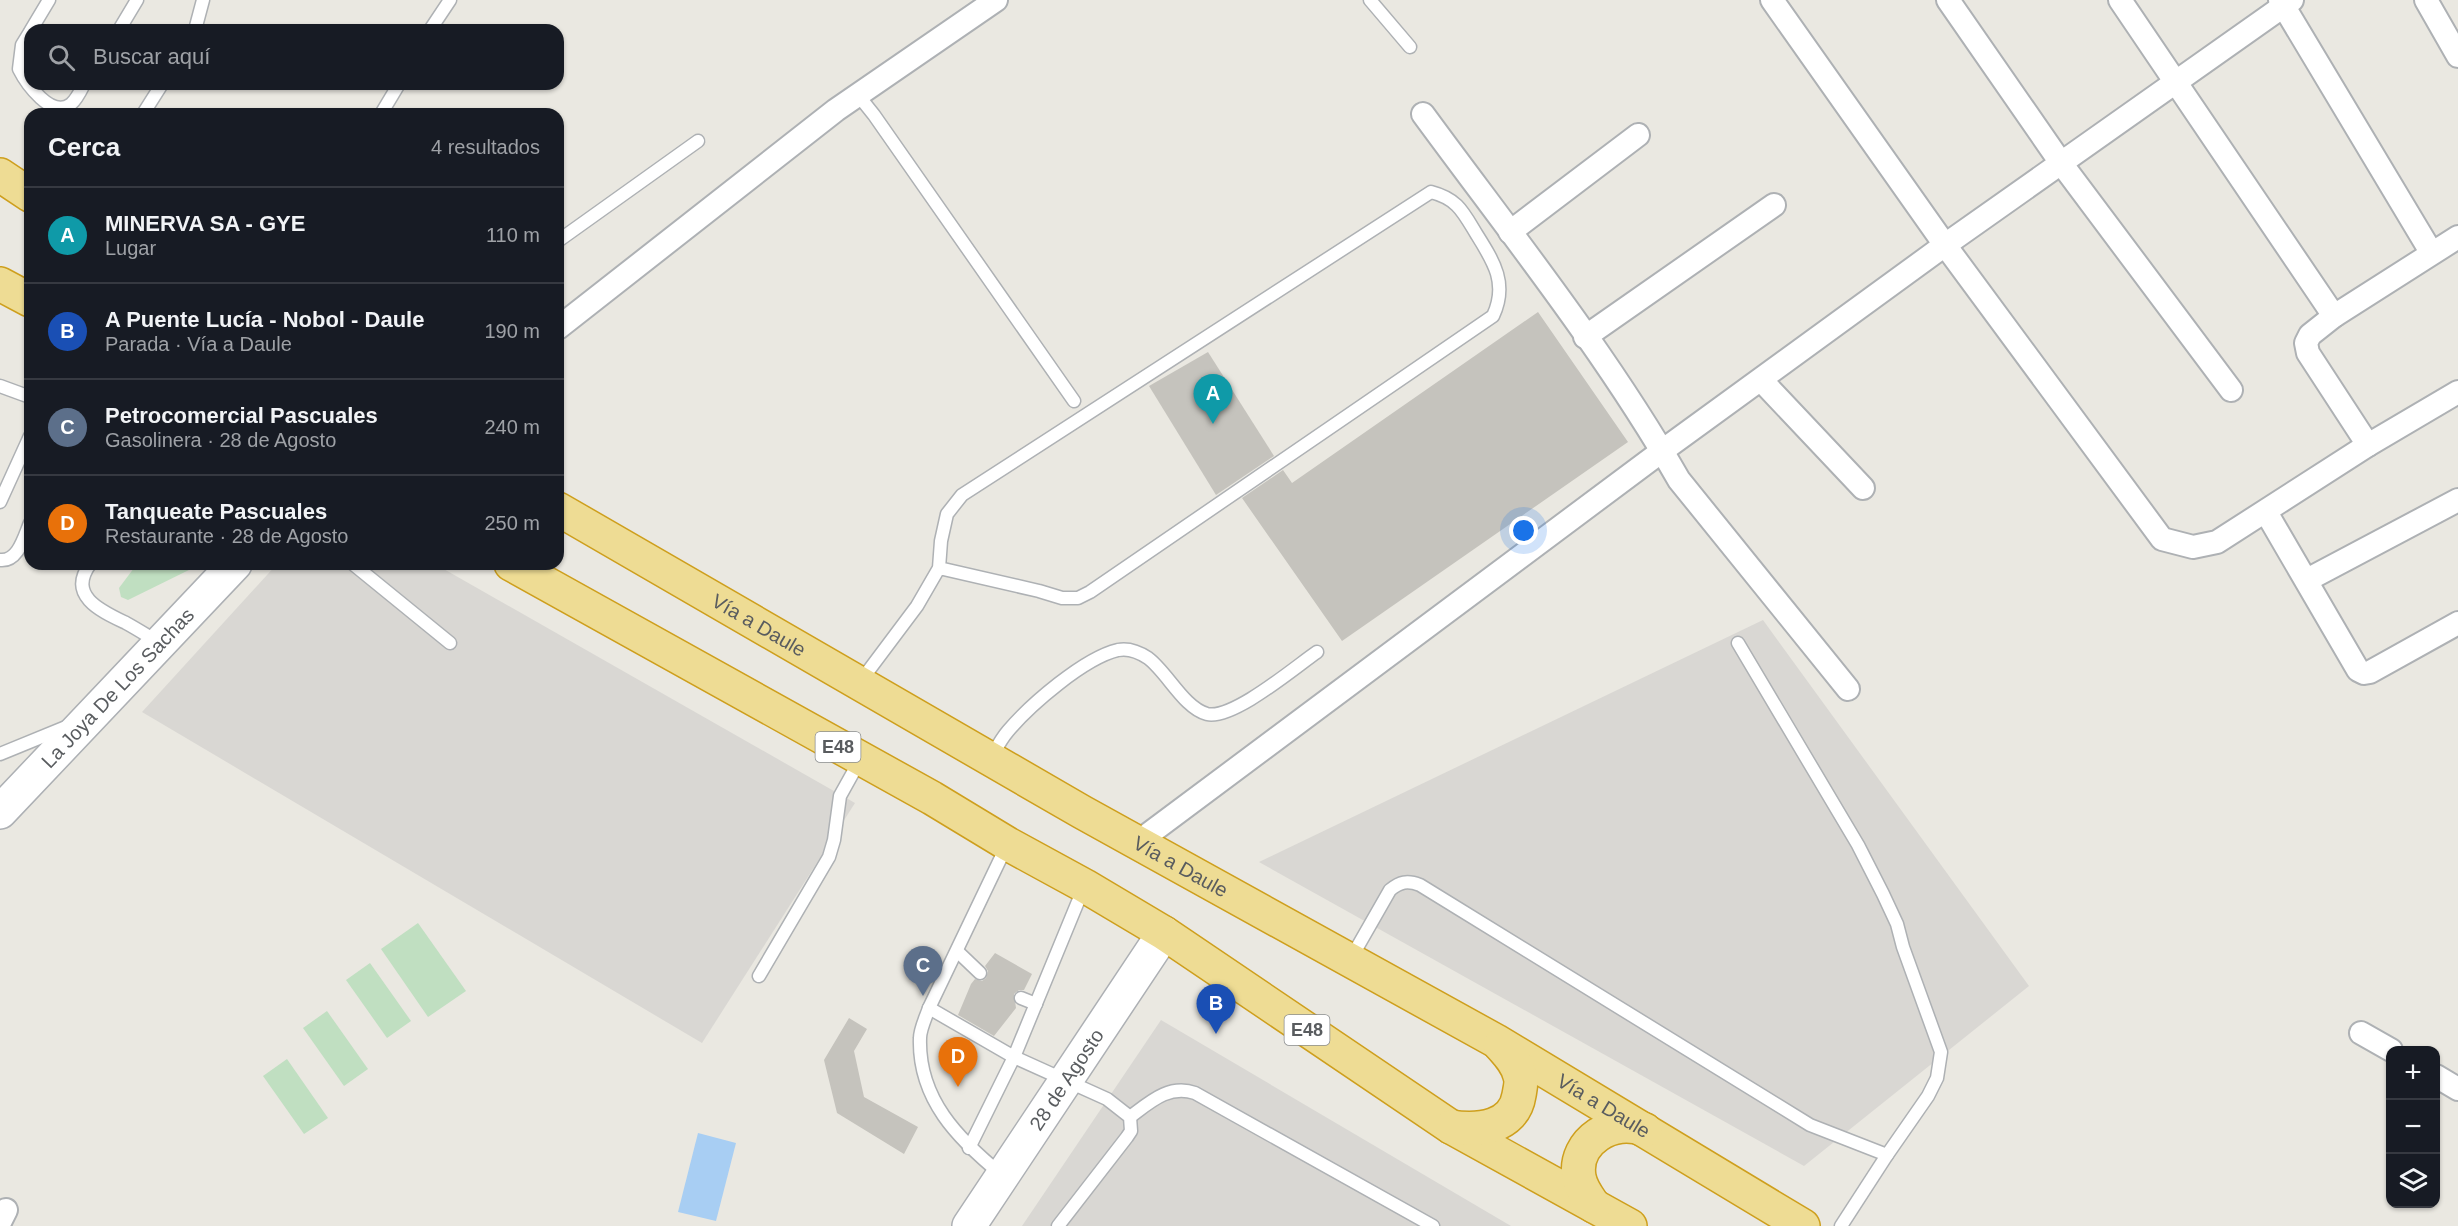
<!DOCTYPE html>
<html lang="es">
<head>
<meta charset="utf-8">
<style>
	body { margin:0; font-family:Arial,sans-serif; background:#242831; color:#f1f3f6 }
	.controls { position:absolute; right:18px; bottom:18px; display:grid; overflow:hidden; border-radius:12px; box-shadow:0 2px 4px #0004 }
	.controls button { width:54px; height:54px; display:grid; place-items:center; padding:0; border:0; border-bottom:2px solid #363941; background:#171b24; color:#f1f3f6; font:30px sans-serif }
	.you { position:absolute; left:1524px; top:531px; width:21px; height:21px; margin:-15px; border:4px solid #fff; border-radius:50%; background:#1a73e8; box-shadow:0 0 0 9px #1a73e833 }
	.badge { display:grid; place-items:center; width:39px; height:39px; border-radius:50%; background:#d15240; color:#fff; font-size:20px; font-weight:700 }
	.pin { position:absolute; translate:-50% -50px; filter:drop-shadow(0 2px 3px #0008) }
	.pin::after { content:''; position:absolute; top:32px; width:21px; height:18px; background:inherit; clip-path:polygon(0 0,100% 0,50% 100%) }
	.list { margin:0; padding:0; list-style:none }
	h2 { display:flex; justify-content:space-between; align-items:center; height:78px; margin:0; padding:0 24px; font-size:26px }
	h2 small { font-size:20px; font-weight:400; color:#9ea1a6 }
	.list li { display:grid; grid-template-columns:39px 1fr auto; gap:18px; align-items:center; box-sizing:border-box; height:96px; padding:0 24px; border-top:2px solid #363941 }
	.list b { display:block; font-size:22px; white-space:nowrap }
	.list p { margin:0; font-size:20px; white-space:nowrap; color:#9ea1a6 }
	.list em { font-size:20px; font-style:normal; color:#9ea1a6 }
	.icon { flex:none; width:33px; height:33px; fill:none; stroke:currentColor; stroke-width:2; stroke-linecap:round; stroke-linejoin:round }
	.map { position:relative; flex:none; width:2458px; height:1226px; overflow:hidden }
	.search { position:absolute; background:#171b24; box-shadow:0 2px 4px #0004; left:24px; top:24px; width:540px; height:66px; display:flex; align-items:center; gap:15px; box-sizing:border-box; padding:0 21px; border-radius:18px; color:#9ea1a6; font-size:22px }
	.panel { position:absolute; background:#171b24; box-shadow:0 2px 4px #0004; left:24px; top:108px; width:540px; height:462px; border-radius:18px }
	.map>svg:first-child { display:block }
	.industrial { fill:#d9d7d3 }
	.green { fill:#c0dfc1 }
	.water { fill:#a8cef3 }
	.building { fill:#c5c3bd }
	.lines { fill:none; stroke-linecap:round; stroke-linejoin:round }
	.lane-casing { stroke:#aeb1b4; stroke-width:15 }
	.street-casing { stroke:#aeb1b4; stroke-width:26 }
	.secondary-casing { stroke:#adb0b4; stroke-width:36 }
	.highway-casing { stroke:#ce9f1d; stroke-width:36 }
	.lane { stroke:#fff; stroke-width:12 }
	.street { stroke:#fff; stroke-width:22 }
	.secondary { stroke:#fff; stroke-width:33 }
	.highway { stroke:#eedc94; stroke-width:33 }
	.labels { text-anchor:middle; stroke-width:4.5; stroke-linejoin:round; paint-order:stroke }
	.shield { fill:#fff; stroke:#8b8d8f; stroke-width:1.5 }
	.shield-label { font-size:18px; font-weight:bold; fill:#595c5f }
	.street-label { font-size:20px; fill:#595c5f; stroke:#fff }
</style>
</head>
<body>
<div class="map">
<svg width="2458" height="1226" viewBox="0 0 2458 1226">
	<rect width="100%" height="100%" fill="#eae8e1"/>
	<!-- industrial -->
	<g class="industrial">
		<polygon points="277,564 435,564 855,803 702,1043 142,712"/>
		<polygon points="1763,620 2029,986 1804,1166 1259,862"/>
		<polygon points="1161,1020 1511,1226 1022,1226"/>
	</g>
	<!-- green -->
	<g class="green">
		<polygon points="137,564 195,564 191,569 128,600 121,597 119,588"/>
		<polygon points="418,923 466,991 428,1017 381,949"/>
		<polygon points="370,963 411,1021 387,1038 346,980"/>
		<polygon points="327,1011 368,1069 344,1086 303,1028"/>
		<polygon points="287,1059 328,1118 304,1134 263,1076"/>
	</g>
	<!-- water -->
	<polygon class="water" points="698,1133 736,1143 716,1221 678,1212"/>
	<!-- building -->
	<g class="building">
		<polygon points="1538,312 1628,442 1342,641 1242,498 1283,470 1292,483"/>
		<polygon points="1208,352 1274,456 1216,495 1149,386"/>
		<polygon points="995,953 1032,974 1024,990 1019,990 1014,994 1016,1008 994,1036 958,1015 971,984 975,979 982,981 986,978 988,971 985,966"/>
		<polygon points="849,1018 867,1029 854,1051 864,1097 918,1127 904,1154 837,1113 824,1060"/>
	</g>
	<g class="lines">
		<defs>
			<g id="lane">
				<polyline points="1370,0 1410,47"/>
				<polyline points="31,30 49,0"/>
				<polyline points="119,30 137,0"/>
				<polyline points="195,30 203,0"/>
				<polyline points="430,30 450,0"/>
				<path d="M 30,32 L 22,45 L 19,69 C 26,83 52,120 71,104 C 77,99 81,90 84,84"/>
				<polyline points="858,95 874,115 1074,401"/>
				<polyline points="143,114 162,84"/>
				<polyline points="381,114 399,84"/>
				<polyline points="558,241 698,141"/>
				<polyline points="0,386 30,397"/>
				<polyline points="0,502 30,436"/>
				<path d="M 0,560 C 18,562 24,537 30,523"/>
				<path d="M 90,564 C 67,596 101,611 126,623 C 137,629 148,636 158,642"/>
				<polyline points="353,564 450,643"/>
				<path d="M 860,682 L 917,606 L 939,568 L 941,541 L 947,514 L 962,495 L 1431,192 C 1458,199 1463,212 1477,235 C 1494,262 1508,284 1493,316 L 1090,592 L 1078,598 L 1062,598 L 1039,591 L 939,568"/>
				<polyline points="0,754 66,727"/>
				<path d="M 991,758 C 996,749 1001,739 1008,731 C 1030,705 1084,658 1118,650 C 1128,648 1139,652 1148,658 C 1167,672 1184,708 1207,714 C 1233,720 1295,667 1317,652"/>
				<polyline points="958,952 980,973"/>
				<path d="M 1350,960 L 1390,890 C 1400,882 1407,880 1420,885 L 1810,1125 L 1887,1155 L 1928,1096 L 1937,1078 L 1941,1052 L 1903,947 L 1897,924 L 1883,894 L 1858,845 L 1738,643"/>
				<polyline points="759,976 829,857 834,840 840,796 860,760"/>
				<polyline points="1021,998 1036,1004"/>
				<polyline points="929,1008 1014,1057 1107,1099 1130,1117 1131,1131 1127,1137 1058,1226"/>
				<path d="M 1130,1117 C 1150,1102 1169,1084 1195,1093 L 1433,1226"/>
				<polyline points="969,1148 1014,1057 1084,887"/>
				<path d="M 1002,1175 C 958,1139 918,1099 920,1038 C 920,1029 926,1017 929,1008 L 1007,845"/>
				<polyline points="1841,1226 1887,1155"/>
			</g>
			<g id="street">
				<polyline points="1772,0 1945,245 2162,539 2193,547 2217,542 2368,445 2458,392"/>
				<polyline points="1948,0 2061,163 2231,390"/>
				<polyline points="2120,0 2334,316"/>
				<polyline points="2280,0 2431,252"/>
				<polyline points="2426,0 2458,56"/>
				<path d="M 1423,114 C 1511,234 1605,351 1679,480 L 1848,689"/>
				<polyline points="1510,232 1638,135"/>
				<polyline points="558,328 836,110 996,0"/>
				<polyline points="1585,337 1774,205"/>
				<polyline points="1761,380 1863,488"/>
				<polyline points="2368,445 2308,353 2306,343 2310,335 2334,316 2458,237"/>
				<polyline points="2266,512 2358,670 2364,673 2370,672 2458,623"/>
				<polyline points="2307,580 2458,500"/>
				<polyline points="1138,842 1662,451 1945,245 2292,0"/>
				<polyline points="2361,1033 2391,1050"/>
				<polyline points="2436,1076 2458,1089"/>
				<polyline points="0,1222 6,1210"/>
			</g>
			<g id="secondary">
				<path id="s1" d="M 0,812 L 235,564"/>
				<path id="s2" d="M 969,1226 L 1164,933"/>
			</g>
			<g id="highway">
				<polyline points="0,175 30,195"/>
				<polyline points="0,284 30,300"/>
				<path id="s3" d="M 558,509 L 1082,812 L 1496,1041 L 1803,1226"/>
				<polyline points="511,564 932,798 1008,844 1085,886 1164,933 1451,1127 1630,1226"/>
				<path d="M 1451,1127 C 1478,1131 1514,1128 1519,1095 C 1520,1089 1522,1082 1520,1076 C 1517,1063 1508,1054 1500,1045"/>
				<path d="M 1594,1206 C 1588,1197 1581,1189 1579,1177 C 1573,1141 1614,1116 1645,1130"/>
			</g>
		</defs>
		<!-- lane casing -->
		<use href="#lane" class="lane-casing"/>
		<!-- street casing -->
		<use href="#street" class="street-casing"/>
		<!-- secondary casing -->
		<use href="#secondary" class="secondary-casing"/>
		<!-- highway casing -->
		<use href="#highway" class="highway-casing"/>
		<!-- lane -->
		<use href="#lane" class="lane"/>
		<!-- street -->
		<use href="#street" class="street"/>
		<!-- secondary -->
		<use href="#secondary" class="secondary"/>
		<!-- highway -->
		<use href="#highway" class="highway"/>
	</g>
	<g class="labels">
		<!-- shield labels -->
		<g class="shield">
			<rect x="815.5" y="732" width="45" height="30" rx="4.5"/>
			<rect x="1284.5" y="1015" width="45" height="30" rx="4.5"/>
		</g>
		<g class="shield-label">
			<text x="838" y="753">E48</text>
			<text x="1307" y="1036">E48</text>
		</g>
		<!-- street labels -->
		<g class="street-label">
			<text dy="7" stroke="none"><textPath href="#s3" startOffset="232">Vía a Daule</textPath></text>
			<text dy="7" stroke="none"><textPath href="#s1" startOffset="171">La Joya De Los Sachas</textPath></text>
			<text dy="7" stroke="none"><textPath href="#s3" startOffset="718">Vía a Daule</textPath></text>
			<text dy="7" stroke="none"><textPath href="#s2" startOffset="176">28 de Agosto</textPath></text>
			<text dy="7" stroke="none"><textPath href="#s3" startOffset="1204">Vía a Daule</textPath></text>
		</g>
	</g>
</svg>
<div class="controls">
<button>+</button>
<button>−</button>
<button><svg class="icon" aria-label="layers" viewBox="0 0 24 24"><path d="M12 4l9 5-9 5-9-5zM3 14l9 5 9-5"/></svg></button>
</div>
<div class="you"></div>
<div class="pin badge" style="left:1213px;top:424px;background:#0f9aa8">A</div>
<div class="pin badge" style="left:1216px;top:1034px;background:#1a4fb4">B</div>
<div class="pin badge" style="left:923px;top:996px;background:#5c6f8a">C</div>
<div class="pin badge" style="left:958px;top:1087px;background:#e8710a">D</div>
<div class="search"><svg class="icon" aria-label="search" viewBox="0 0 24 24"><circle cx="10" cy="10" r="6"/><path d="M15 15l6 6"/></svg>Buscar aquí</div>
<section class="panel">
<h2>Cerca<small>4 resultados</small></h2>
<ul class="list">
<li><span class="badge" style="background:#0f9aa8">A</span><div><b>MINERVA SA - GYE</b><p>Lugar</p></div><em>110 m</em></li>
<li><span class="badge" style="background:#1a4fb4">B</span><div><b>A Puente Lucía - Nobol - Daule</b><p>Parada · Vía a Daule</p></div><em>190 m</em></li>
<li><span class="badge" style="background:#5c6f8a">C</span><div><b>Petrocomercial Pascuales</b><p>Gasolinera · 28 de Agosto</p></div><em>240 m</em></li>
<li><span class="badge" style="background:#e8710a">D</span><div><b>Tanqueate Pascuales</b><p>Restaurante · 28 de Agosto</p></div><em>250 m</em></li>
</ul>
</section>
</div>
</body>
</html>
